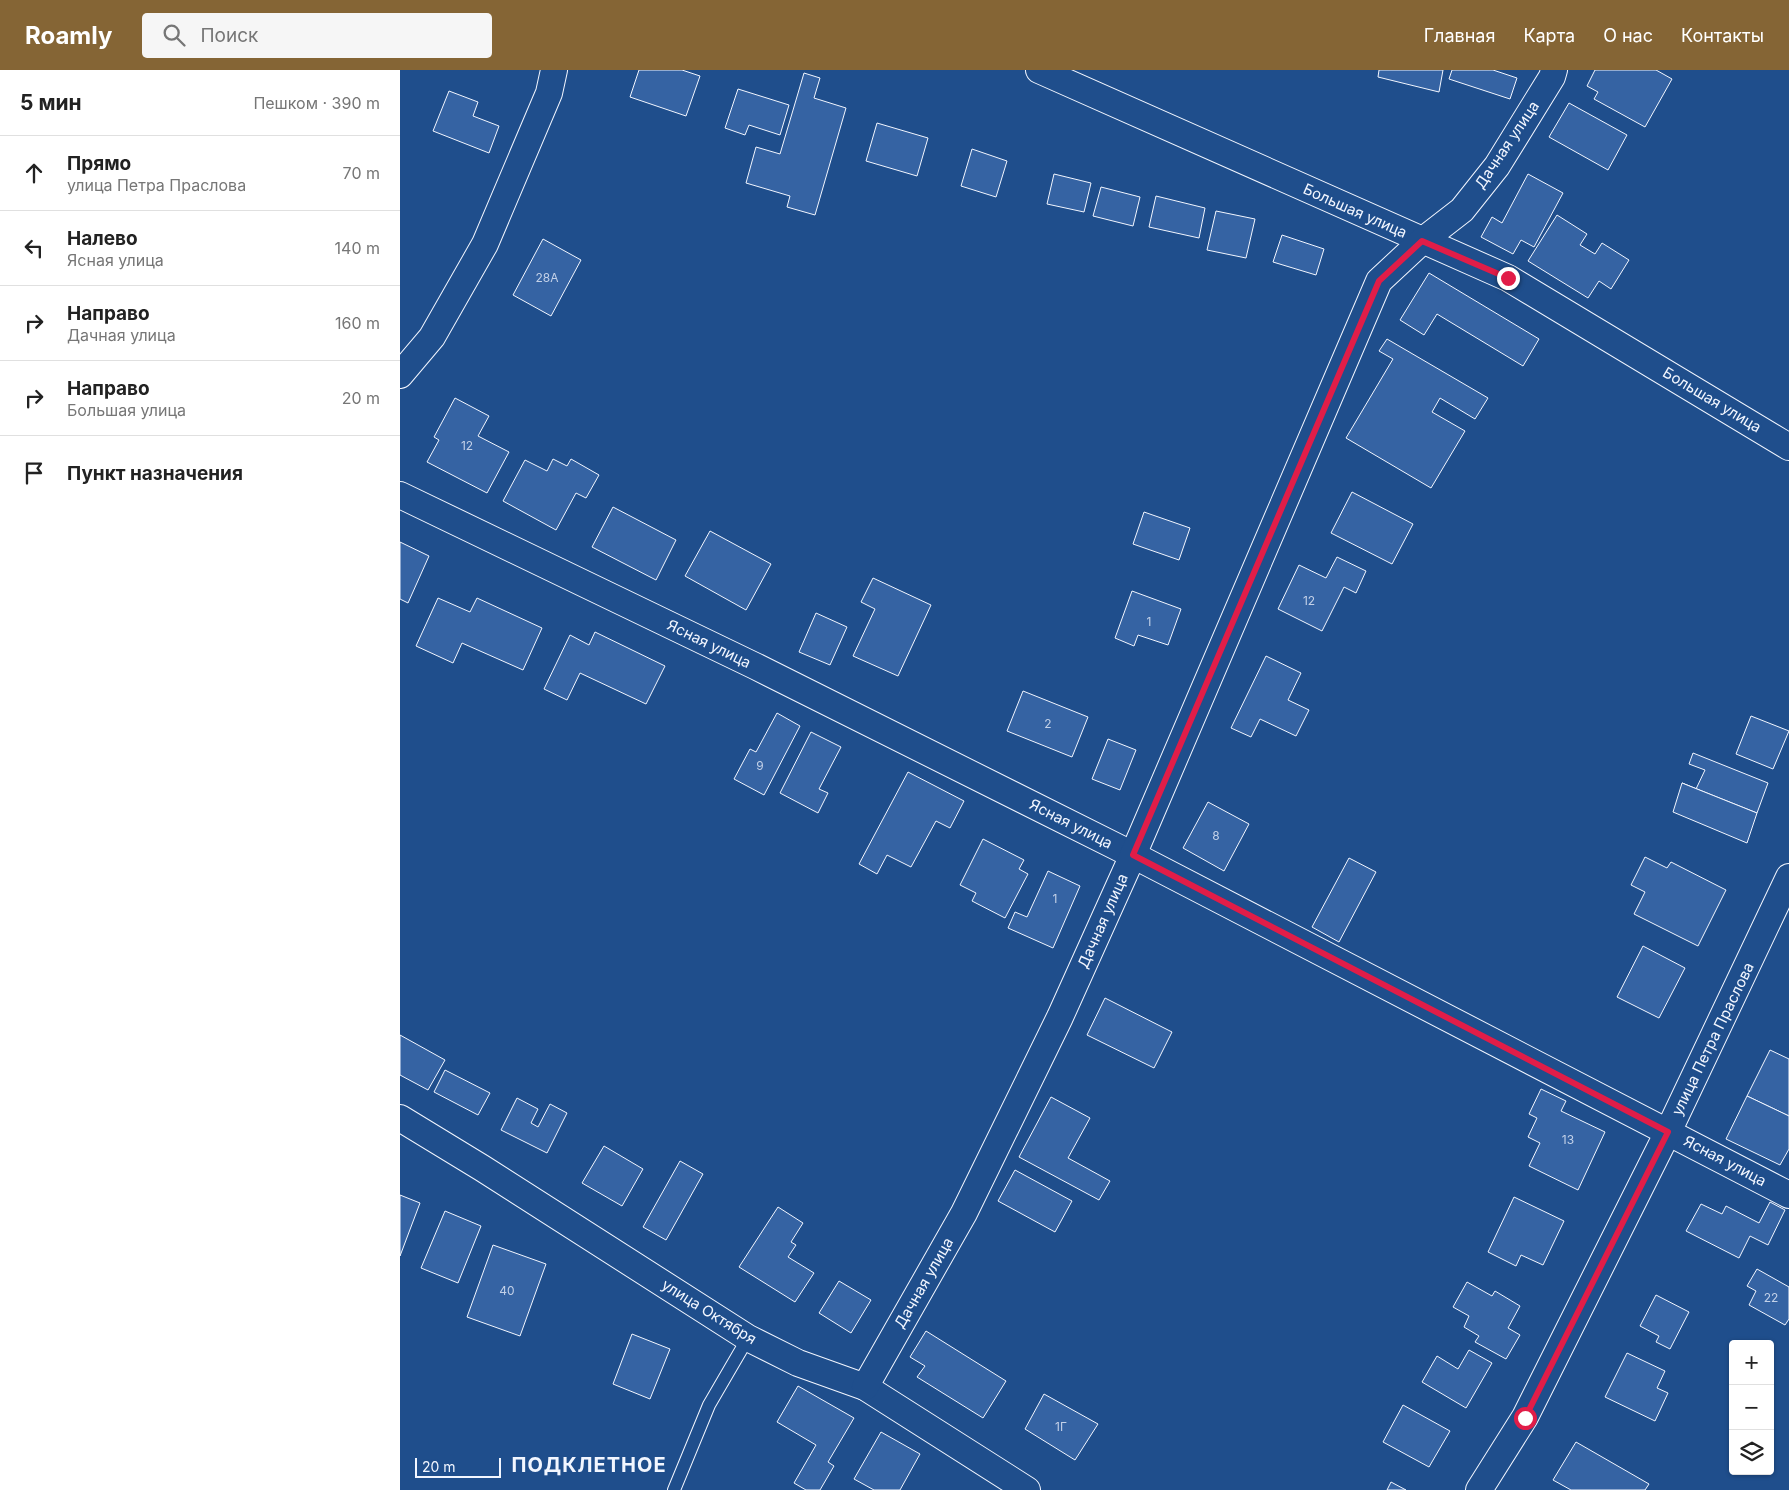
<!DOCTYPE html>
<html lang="ru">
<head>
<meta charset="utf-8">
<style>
	body { margin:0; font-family:Inter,sans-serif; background:#f6f6f6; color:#222 }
	.controls { position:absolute; right:15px; bottom:15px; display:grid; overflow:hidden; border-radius:5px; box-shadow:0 1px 4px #0004 }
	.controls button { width:45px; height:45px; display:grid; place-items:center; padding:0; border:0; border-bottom:1px solid #e0e0e0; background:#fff; color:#222; font:25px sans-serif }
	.scale { position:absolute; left:15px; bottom:12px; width:86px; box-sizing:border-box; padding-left:5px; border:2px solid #f2f6ff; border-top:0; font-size:14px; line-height:18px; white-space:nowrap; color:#f2f6ff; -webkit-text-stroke:4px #1f4e8c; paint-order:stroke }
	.stop { position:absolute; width:15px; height:15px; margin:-11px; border:4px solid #e11d48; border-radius:50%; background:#fff }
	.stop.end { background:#e11d48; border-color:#fff; box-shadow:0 1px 5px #0008 }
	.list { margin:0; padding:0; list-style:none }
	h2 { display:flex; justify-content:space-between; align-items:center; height:65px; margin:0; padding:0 20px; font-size:21px }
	h2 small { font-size:16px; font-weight:400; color:#767676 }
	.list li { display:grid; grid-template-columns:32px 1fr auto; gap:15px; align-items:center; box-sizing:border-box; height:75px; padding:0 20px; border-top:1px solid #e0e0e0 }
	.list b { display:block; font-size:19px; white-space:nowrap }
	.list p { margin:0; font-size:16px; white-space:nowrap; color:#767676 }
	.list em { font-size:16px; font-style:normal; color:#767676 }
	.icon { flex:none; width:28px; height:28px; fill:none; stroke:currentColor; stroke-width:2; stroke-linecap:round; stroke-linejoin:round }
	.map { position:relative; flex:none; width:1389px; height:1420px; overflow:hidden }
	header { display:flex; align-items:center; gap:30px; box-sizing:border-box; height:70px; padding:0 25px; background:#856535; color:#fff }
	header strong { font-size:24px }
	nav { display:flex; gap:28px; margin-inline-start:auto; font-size:18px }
	.search { width:350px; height:45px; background:#f6f6f6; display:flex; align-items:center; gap:12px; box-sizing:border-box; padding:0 18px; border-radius:5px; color:#767676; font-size:19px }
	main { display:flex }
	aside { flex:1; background:#fff }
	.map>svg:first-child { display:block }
	.building { fill:#3563a3; stroke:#f2f6ff }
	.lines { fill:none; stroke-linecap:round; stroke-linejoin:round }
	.service-casing { stroke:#f2f6ff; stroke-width:14 }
	.minor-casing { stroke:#f2f6ff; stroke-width:28 }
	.service { stroke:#1f4e8c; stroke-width:12 }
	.minor { stroke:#1f4e8c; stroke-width:26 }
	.route { stroke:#e11d48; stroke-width:6 }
	.labels { text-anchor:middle; stroke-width:4; stroke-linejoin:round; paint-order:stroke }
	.number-label { font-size:12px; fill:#c3d1e8 }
	.street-label { font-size:15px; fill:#f2f6ff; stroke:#1f4e8c }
	.district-label { font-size:20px; font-weight:bold; letter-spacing:1px; fill:#f2f6ff; stroke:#1f4e8c }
</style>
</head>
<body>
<header>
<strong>Roamly</strong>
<div class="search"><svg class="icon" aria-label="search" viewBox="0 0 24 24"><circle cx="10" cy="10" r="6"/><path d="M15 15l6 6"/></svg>Поиск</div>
<nav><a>Главная</a><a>Карта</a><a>О нас</a><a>Контакты</a></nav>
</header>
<main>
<aside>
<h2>5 мин<small>Пешком · 390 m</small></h2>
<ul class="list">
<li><svg class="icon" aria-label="ahead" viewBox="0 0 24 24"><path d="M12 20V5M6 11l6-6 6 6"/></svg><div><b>Прямо</b><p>улица Петра Праслова</p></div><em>70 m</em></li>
<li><svg class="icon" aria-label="left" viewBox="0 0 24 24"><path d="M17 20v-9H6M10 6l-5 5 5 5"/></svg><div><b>Налево</b><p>Ясная улица</p></div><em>140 m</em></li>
<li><svg class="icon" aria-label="right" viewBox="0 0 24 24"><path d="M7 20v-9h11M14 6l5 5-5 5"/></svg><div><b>Направо</b><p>Дачная улица</p></div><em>160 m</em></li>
<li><svg class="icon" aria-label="right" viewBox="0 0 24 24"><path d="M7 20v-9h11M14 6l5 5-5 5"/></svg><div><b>Направо</b><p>Большая улица</p></div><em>20 m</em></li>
<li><svg class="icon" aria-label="arrive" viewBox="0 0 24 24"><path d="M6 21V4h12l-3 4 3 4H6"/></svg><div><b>Пункт назначения</b></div></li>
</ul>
</aside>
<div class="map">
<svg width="1389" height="1420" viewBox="0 0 1389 1420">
	<rect width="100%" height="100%" fill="#1f4e8c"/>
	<!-- building -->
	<g class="building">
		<polygon points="239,0 282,0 300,6 286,46 230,27"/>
		<polygon points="979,0 1043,0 1039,22 978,7"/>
		<polygon points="1052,0 1093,0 1117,8 1110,29 1049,9"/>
		<polygon points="1195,0 1256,0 1272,9 1245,57 1194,29 1198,22 1187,16"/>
		<polygon points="404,3 420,8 414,28 446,38 415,145 387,137 390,126 346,113 356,77 380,84"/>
		<polygon points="338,19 389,35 380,65 349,55 345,65 325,58"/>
		<polygon points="49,21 78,32 73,46 99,56 89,83 33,61"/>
		<polygon points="1169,33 1227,65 1208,100 1149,67"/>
		<polygon points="477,53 528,68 517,106 466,91"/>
		<polygon points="572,79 607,91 596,127 561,116"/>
		<polygon points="654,104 691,113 684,142 647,134"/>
		<polygon points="1128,104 1163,123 1134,177 1121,170 1113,184 1081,167 1092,147 1102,153"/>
		<polygon points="701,117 740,127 733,156 693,146"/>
		<polygon points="756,126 805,138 799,168 749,157"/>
		<polygon points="816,141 855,149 846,188 807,180"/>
		<polygon points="1157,145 1187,164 1180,175 1195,184 1202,173 1229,190 1211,219 1199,211 1188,228 1128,191"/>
		<polygon points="882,165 924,179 916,205 873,192"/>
		<polygon points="143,169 181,190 151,246 113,225"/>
		<polygon points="1029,203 1139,269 1123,296 1037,244 1024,265 1000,250"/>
		<polygon points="987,269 1088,328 1075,349 1040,328 1032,342 1065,361 1031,418 946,368 993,289 979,281"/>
		<polygon points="55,328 89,346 78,366 109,382 87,423 27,392 39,370 34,367"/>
		<polygon points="153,389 167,396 171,389 199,405 186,428 176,423 156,460 103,431 125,390 147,401"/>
		<polygon points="952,422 1013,454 992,494 931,463"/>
		<polygon points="213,437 276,470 256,510 192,477"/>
		<polygon points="744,442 790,458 779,490 733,474"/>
		<polygon points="310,461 371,494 346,540 285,506"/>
		<polygon points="0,472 29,486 8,533 0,529"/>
		<polygon points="937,487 966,501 956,523 944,517 922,561 878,539 899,495 926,508"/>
		<polygon points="473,508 531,535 498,606 453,586 475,539 461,532"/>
		<polygon points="732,521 781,539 768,575 738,565 734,576 715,568"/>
		<polygon points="38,528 70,542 77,528 142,558 123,600 62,573 53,593 16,576"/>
		<polygon points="416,543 447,557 430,595 399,582"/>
		<polygon points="195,562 265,596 246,634 180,603 167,630 144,619 170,565 189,575"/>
		<polygon points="866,586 901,603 888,630 909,640 896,666 860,649 851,667 831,658"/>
		<polygon points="623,621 688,647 672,687 607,661"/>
		<polygon points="377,643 400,656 364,725 334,709 350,679 356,682"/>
		<polygon points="1351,646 1389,661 1373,699 1336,684"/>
		<polygon points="411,662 441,677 419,719 428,723 418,743 380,723"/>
		<polygon points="708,669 736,680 720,720 692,709"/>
		<polygon points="1293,683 1368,713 1357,743 1282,713 1296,719 1305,700 1289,694"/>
		<polygon points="508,702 564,731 550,758 536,751 511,797 487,785 477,804 459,794"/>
		<polygon points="1282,713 1357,743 1347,773 1273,742"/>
		<polygon points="808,732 849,754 824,801 783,778"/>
		<polygon points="583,769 624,790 619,799 628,804 605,848 572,831 576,823 560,815"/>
		<polygon points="1245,787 1267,798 1271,792 1326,820 1298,876 1234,844 1245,822 1231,815"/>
		<polygon points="949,788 976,802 939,872 912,857"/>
		<polygon points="648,801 680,816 653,878 608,858 615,842 627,847"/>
		<polygon points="1243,876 1285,898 1259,948 1217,927"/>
		<polygon points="705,928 772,962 754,998 687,965"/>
		<polygon points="0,965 45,990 28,1020 0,1005"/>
		<polygon points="1370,980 1389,989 1389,1046 1347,1026"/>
		<polygon points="45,1000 90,1023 78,1045 34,1022"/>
		<polygon points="1141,1019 1166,1031 1161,1041 1205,1062 1178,1120 1129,1096 1140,1073 1128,1067 1137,1048 1129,1044"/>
		<polygon points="1347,1026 1389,1046 1389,1079 1380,1095 1326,1069"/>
		<polygon points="651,1027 690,1048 668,1088 710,1111 699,1130 619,1087"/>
		<polygon points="117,1028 138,1039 131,1053 138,1057 150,1034 167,1043 147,1083 101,1060"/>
		<polygon points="204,1076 243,1099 222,1136 182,1113"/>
		<polygon points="280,1091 303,1104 266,1170 243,1157"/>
		<polygon points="615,1100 672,1131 655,1162 598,1131"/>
		<polygon points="0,1125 20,1133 0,1186"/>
		<polygon points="1114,1127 1164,1151 1143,1195 1121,1185 1116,1196 1088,1182"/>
		<polygon points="1370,1132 1385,1140 1368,1175 1350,1166 1339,1188 1286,1161 1301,1134 1322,1144 1326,1136 1359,1153"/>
		<polygon points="378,1137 403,1153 391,1172 396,1175 388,1187 414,1203 395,1232 339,1197"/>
		<polygon points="45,1141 81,1156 58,1213 21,1198"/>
		<polygon points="93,1175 146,1194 120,1266 67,1247"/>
		<polygon points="1357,1199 1389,1217 1389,1249 1385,1255 1349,1235 1356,1221 1347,1216"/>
		<polygon points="439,1211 471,1230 451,1263 419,1243"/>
		<polygon points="1067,1212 1092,1226 1095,1221 1120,1236 1108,1258 1120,1265 1106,1289 1075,1272 1079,1266 1064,1257 1069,1246 1053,1237"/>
		<polygon points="1256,1225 1289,1242 1270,1279 1256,1272 1259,1266 1240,1256"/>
		<polygon points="526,1261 606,1311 583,1348 517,1307 525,1296 510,1287"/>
		<polygon points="232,1264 270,1279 250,1329 213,1314"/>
		<polygon points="1069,1280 1092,1293 1066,1338 1022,1312 1037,1286 1058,1299"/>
		<polygon points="1227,1283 1265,1301 1257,1318 1268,1323 1255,1351 1205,1327"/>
		<polygon points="398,1316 454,1348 428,1392 434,1396 420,1420 406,1420 394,1413 416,1375 377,1352"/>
		<polygon points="644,1324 698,1354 675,1390 625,1359"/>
		<polygon points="1003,1335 1050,1361 1029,1397 983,1372"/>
		<polygon points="481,1362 520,1384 500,1420 474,1420 454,1409"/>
		<polygon points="1176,1372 1249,1414 1245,1420 1171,1420 1153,1410"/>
		<polygon points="991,1412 1006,1420 987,1420"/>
	</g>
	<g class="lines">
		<defs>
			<polyline id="service" points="274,1420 309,1335 348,1268"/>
			<g id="minor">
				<polyline points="639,0 1108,208 1389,377"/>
				<polyline points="0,305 32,267 85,174 149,23 154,0"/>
				<polyline points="0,425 355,596 733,785 1389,1125"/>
				<polyline points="0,1048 82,1098 348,1268 398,1293 465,1317 627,1420"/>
				<polyline points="465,1317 564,1143 660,947 733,785 979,211 1022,171 1062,140 1097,96 1152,7 1154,0"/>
				<polyline points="1079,1420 1125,1347 1268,1062 1389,807"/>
			</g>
		</defs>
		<!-- service casing -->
		<use href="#service" class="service-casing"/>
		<!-- minor casing -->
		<use href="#minor" class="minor-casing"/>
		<!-- service -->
		<use href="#service" class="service"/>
		<!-- minor -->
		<use href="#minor" class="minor"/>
	</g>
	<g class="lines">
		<!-- route -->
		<polyline class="route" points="1108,208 1022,171 979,211 733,785 1268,1062 1125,1348"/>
	</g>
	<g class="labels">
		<!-- number labels -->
		<g class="number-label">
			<text x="147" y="212">28А</text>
			<text x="67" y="380">12</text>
			<text x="909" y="535">12</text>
			<text x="749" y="556">1</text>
			<text x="648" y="658">2</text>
			<text x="360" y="700">9</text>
			<text x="816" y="770">8</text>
			<text x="655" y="833">1</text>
			<text x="1168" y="1074">13</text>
			<text x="107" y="1225">40</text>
			<text x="1371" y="1232">22</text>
			<text x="661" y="1361">1Г</text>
		</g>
		<!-- street labels -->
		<g class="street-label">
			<text transform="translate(1107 75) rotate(-56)" y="5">Дачная улица</text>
			<text transform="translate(955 141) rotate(24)" y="5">Большая улица</text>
			<text transform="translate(1312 330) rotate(31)" y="5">Большая улица</text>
			<text transform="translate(309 574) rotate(26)" y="5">Ясная улица</text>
			<text transform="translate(671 754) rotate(27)" y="5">Ясная улица</text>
			<text transform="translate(703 851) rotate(-66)" y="5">Дачная улица</text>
			<text transform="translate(1313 969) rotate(-64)" y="5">улица Петра Праслова</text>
			<text transform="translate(1325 1091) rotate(28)" y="5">Ясная улица</text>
			<text transform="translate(524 1213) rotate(-60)" y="5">Дачная улица</text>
			<text transform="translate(309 1242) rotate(32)" y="5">улица Октября</text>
		</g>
		<!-- district labels -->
		<g class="district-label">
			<text x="189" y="1402">ПОДКЛЕТНОЕ</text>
		</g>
	</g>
</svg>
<div class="controls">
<button>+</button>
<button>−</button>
<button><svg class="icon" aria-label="layers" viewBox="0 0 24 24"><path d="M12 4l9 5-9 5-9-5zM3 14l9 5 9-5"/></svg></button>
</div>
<div class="scale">20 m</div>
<div class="stop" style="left:1125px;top:1348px"></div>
<div class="stop end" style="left:1108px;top:208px"></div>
</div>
</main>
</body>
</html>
